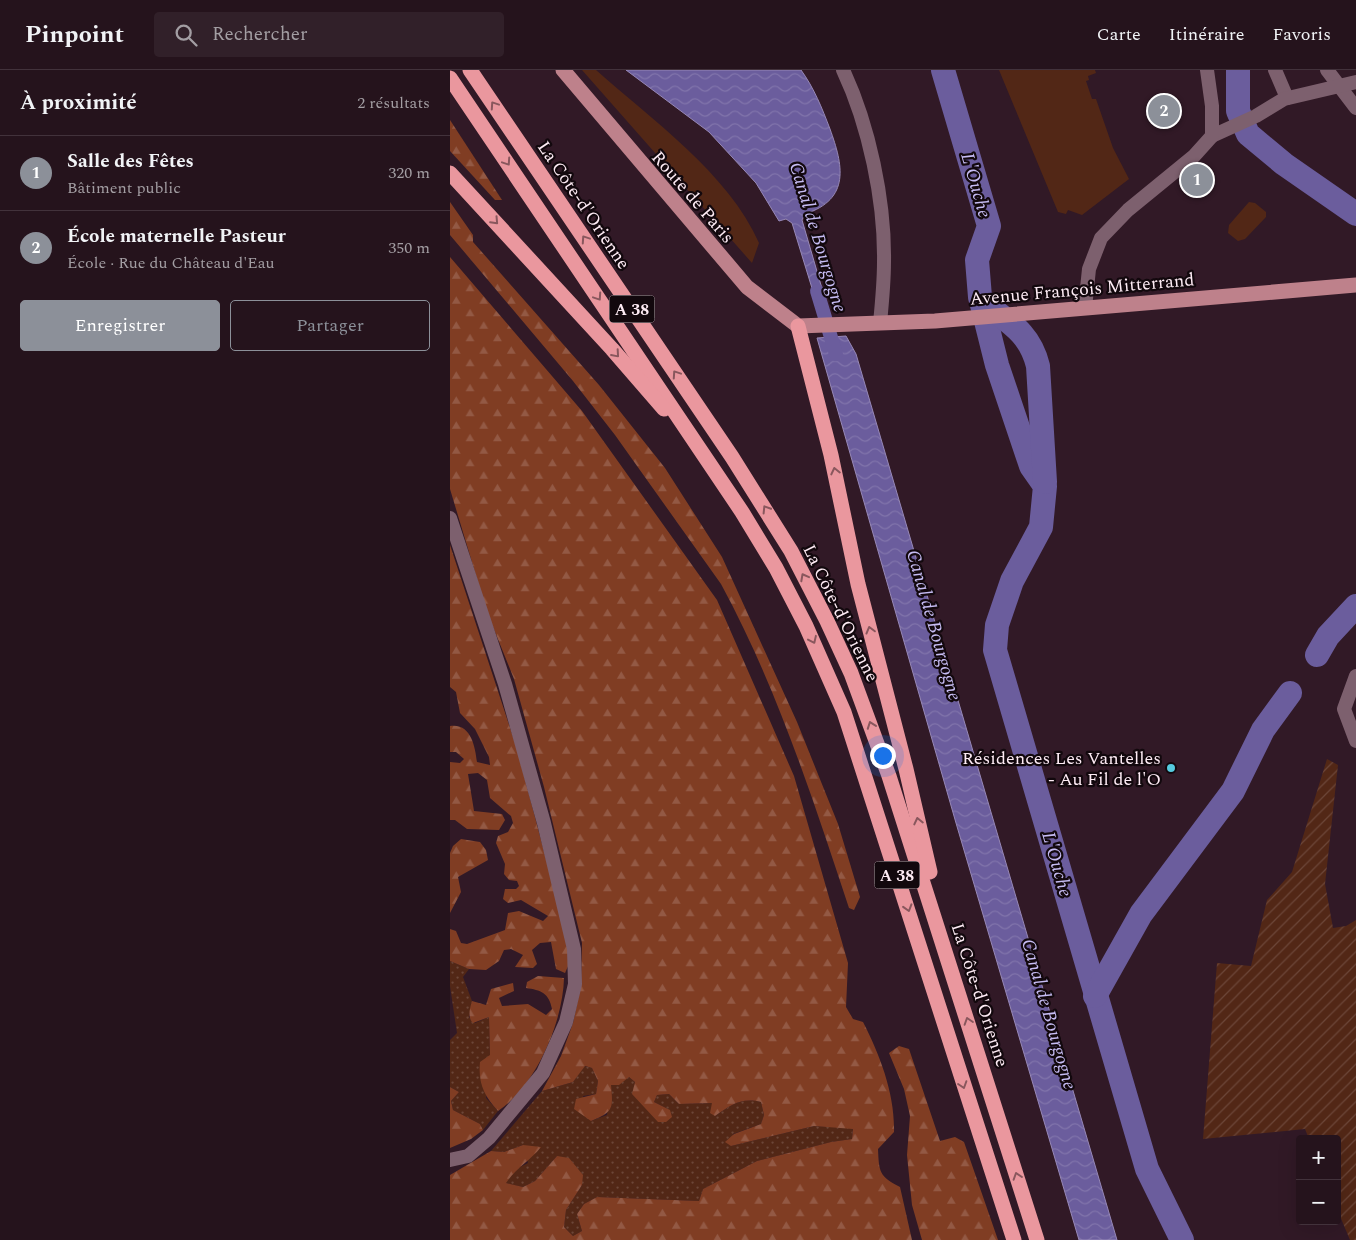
<!DOCTYPE html>
<html lang="fr">
<head>
<meta charset="utf-8">
<style>
	body { margin:0; font-family:Spectral,serif; background:#312029; color:#f1f3f6 }
	.controls { position:absolute; right:15px; bottom:15px; display:grid; overflow:hidden; border-radius:5px; box-shadow:0 5px 20px #0002 }
	.controls button { width:45px; height:45px; display:grid; place-items:center; padding:0; border:0; border-bottom:1px solid #42323b; background:#25131c; color:#f1f3f6; font:25px sans-serif }
	.you { position:absolute; left:432px; top:685px; width:18px; height:18px; margin:-12px; border:4px solid #fff; border-radius:50%; background:#1a73e8; box-shadow:0 0 0 8px #1a73e833 }
	.badge { display:grid; place-items:center; width:32px; height:32px; border-radius:50%; background:#8c9099; color:#fff; font-size:16px; font-weight:700 }
	.pin { position:absolute; translate:-50% -50%; border:2px solid #fff; box-shadow:0 1px 5px #0006 }
	.list { margin:0; padding:0; list-style:none }
	h2 { display:flex; justify-content:space-between; align-items:center; height:65px; margin:0; padding:0 20px; font-size:21px }
	h2 small { font-size:16px; font-weight:400; color:#a39ea3 }
	.list li { display:grid; grid-template-columns:32px 1fr auto; gap:15px; align-items:center; box-sizing:border-box; height:75px; padding:0 20px; border-top:1px solid #42323b }
	.list b { display:block; font-size:19px; white-space:nowrap }
	.list p { margin:0; font-size:16px; white-space:nowrap; color:#a39ea3 }
	.list em { font-size:16px; font-style:normal; color:#a39ea3 }
	.actions { display:flex; gap:10px; padding:15px 20px }
	.actions a { flex:1; padding:11px 0; border:1px solid #8c9099; border-radius:5px; text-align:center; font-size:18px; color:#8c9099 }
	.actions .main { background:#8c9099; color:#fff }
	.icon { flex:none; width:28px; height:28px; fill:none; stroke:currentColor; stroke-width:2; stroke-linecap:round; stroke-linejoin:round }
	.map { position:relative; flex:none; width:906px; height:1170px; overflow:hidden }
	header { display:flex; align-items:center; gap:30px; box-sizing:border-box; height:70px; padding:0 25px; background:#25131c; border-bottom:1px solid #42323b }
	header strong { font-size:24px }
	nav { display:flex; gap:28px; margin-inline-start:auto; font-size:18px }
	.search { width:350px; height:45px; background:#312029; display:flex; align-items:center; gap:12px; box-sizing:border-box; padding:0 18px; border-radius:5px; color:#a39ea3; font-size:19px }
	main { display:flex }
	aside { flex:1; background:#25131c }
	.map>svg:first-child { display:block }
	.grass { fill:url(#grass-dots) }
	.forest { fill:url(#forest-firs) }
	.garden { fill:url(#garden-furrows) }
	.pitch { fill:#522716 }
	.water { fill:url(#water-waves); stroke:#9788b7 }
	.lines { fill:none; stroke-linecap:round; stroke-linejoin:round }
	.canal { stroke:#6b5d9d; stroke-width:14 }
	.river { stroke:#6b5d9d; stroke-width:24 }
	.minor { stroke:#7d606e; stroke-width:14 }
	.major { stroke:#be818b; stroke-width:15 }
	.highway { stroke:#ea979e; stroke-width:15 }
	.oneway { stroke:#89575d }
	.poi-dot { fill:#55cadf; stroke:#12080d; stroke-width:2 }
	.labels { text-anchor:middle; stroke-width:4.5; stroke-linejoin:round; paint-order:stroke }
	.shield { fill:#12080d; stroke:#b7a8af; stroke-width:1 }
	.shield-label { font-size:16px; font-weight:bold; fill:#feecf5 }
	.street-label { font-size:18px; fill:#feecf5; stroke:#12080d }
	.poi-label { font-size:18px; fill:#feecf5; stroke:#12080d; text-anchor:end }
	.water-label { font-size:19px; font-style:italic; fill:#c6bcf3; stroke:#12080d }
</style>
</head>
<body>
<header>
<strong>Pinpoint</strong>
<div class="search"><svg class="icon" aria-label="search" viewBox="0 0 24 24"><circle cx="10" cy="10" r="6"/><path d="M15 15l6 6"/></svg>Rechercher</div>
<nav><a>Carte</a><a>Itinéraire</a><a>Favoris</a></nav>
</header>
<main>
<aside>
<h2>À proximité<small>2 résultats</small></h2>
<ul class="list">
<li><span class="badge">1</span><div><b>Salle des Fêtes</b><p>Bâtiment public</p></div><em>320 m</em></li>
<li><span class="badge">2</span><div><b>École maternelle Pasteur</b><p>École · Rue du Château d'Eau</p></div><em>350 m</em></li>
</ul>
<div class="actions"><a class="main">Enregistrer</a><a>Partager</a></div>
</aside>
<div class="map">
<svg width="906" height="1170" viewBox="0 0 906 1170">
	<defs>
		<pattern id="grass-dots" width="8" height="8" patternUnits="userSpaceOnUse" patternTransform="scale(1.25)"><rect width="8" height="8" fill="#522716"/><path d="M2 2h.1M6 6h.1" fill="none" stroke="#6c4638" stroke-width="1.8" stroke-linecap="round"/></pattern>
		<pattern id="forest-firs" width="22" height="20" patternUnits="userSpaceOnUse" patternTransform="scale(1.25)"><rect width="22" height="20" fill="#803d23"/><path d="M5 1l3.5 6h-7zM16 11l3.5 6h-7z" fill="#935944"/></pattern>
		<pattern id="garden-furrows" width="10" height="10" patternUnits="userSpaceOnUse" patternTransform="scale(1.25)"><rect width="10" height="10" fill="#522716"/><path d="M-1 1l2-2M0 10L10 0M9 11l2-2" fill="none" stroke="#6c4638"/></pattern>
		<pattern id="water-waves" width="16" height="10" patternUnits="userSpaceOnUse" patternTransform="scale(1.25)"><rect width="16" height="10" fill="#6b5d9d"/><path d="M0 5q4-4 8 0t8 0" fill="none" stroke="#8174ab"/></pattern>
	</defs>
	<rect width="100%" height="100%" fill="#311926"/>
	<!-- grass -->
	<g class="grass">
		<polygon points="0,891 19,899 13,907 22,931 19,947 25,953 39,947 40,985 36,1028 48,1041 33,1060 30,1054 3,1040 1,1031 9,1022 0,1017 0,970 7,963 0,916"/>
		<path d="M 134,996 L 142,998 L 148,1011 L 146,1024 L 133,1026 L 141,1051 L 157,1045 L 161,1015 L 179,1007 L 185,1012 L 183,1024 L 220,1040 L 204,1032 L 207,1025 L 219,1024 L 229,1034 L 263,1033 L 265,1046 C 281,1035 291,1027 311,1032 L 314,1045 L 311,1054 L 283,1064 L 281,1076 L 364,1056 L 403,1058 L 402,1069 L 381,1072 L 307,1091 L 253,1119 L 249,1131 L 147,1127 L 134,1134 L 127,1144 L 132,1161 L 123,1166 L 114,1157 L 116,1140 L 132,1115 L 107,1086 L 85,1111 L 73,1117 L 55,1113 L 64,1100 L 78,1093 L 73,1075 L 54,1082 L 41,1081 L 92,1021 L 123,1012 Z"/>
	</g>
	<!-- forest -->
	<g class="forest">
		<polygon points="0,50 52,130 45,130 0,81"/>
		<path d="M 0,132 L 23,165 L 23,172 L 149,315 L 215,398 L 272,487 L 347,652 L 388,754 L 410,827 L 404,840 L 399,838 C 363,729 326,615 271,514 L 165,365 L 123,311 L 0,165 Z"/>
		<path d="M 0,187 L 132,341 L 267,530 L 344,706 L 398,893 L 396,937 L 403,949 L 413,952 C 430,985 445,1024 444,1062 L 428,1079 C 429,1102 429,1106 450,1117 L 462,1170 L 0,1170 L 0,1105 L 41,1081 L 54,1082 L 73,1075 L 91,1077 C 80,1091 66,1098 56,1113 L 73,1117 L 85,1111 L 107,1086 L 119,1088 L 133,1105 L 132,1115 L 116,1140 L 114,1157 L 123,1166 L 132,1161 L 127,1144 L 134,1134 L 147,1127 L 249,1131 L 253,1119 L 307,1091 L 381,1072 L 402,1069 L 403,1059 L 364,1056 L 281,1076 L 275,1072 L 284,1064 L 311,1054 L 314,1045 L 311,1032 C 291,1027 281,1035 265,1046 L 260,1043 L 262,1033 L 229,1034 L 219,1024 L 207,1025 L 204,1032 L 220,1040 L 222,1047 L 216,1052 L 208,1052 L 182,1024 L 185,1012 L 179,1007 L 169,1015 L 161,1015 C 163,1038 164,1042 141,1051 L 124,1039 L 126,1029 L 146,1024 L 148,1011 L 142,998 L 135,996 L 123,1012 L 92,1021 L 111,986 L 123,953 L 131,915 L 132,873 L 94,717 L 64,609 L 37,542 L 0,419 Z"/>
		<path d="M 0,475 L 67,679 L 120,880 L 119,894 L 115,903 L 106,899 L 101,872 L 90,873 L 82,880 L 87,894 L 83,898 L 65,897 L 73,885 L 61,879 L 54,880 L 49,891 L 36,900 L 19,899 L 0,891 L 0,859 L 6,861 L 11,873 L 17,874 L 55,860 L 58,843 L 69,841 L 93,851 L 98,846 L 71,830 L 58,833 L 53,829 L 55,819 L 66,819 L 69,816 L 67,811 L 59,810 L 54,804 L 55,794 L 46,773 L 48,766 L 58,762 L 63,753 L 61,746 L 40,728 L 37,710 L 28,703 L 18,704 L 24,741 L 52,744 L 55,750 L 49,760 L 17,759 L 5,750 L 0,750 L 0,692 L 10,693 L 14,689 L 6,682 L 0,682 L 0,656 C 21,653 25,676 27,692 L 40,695 L 39,687 L 25,659 L 10,643 L 6,622 L 0,617 Z"/>
		<polygon points="11,769 30,772 36,780 38,790 8,807 11,822 0,843 0,783 3,776"/>
		<path d="M 88,906 L 114,908 C 113,952 86,1016 48,1041 C 34,1026 28,1013 30,992 L 40,985 L 39,947 L 23,953 C 17,947 20,938 22,931 L 36,935 L 41,919 L 63,913 L 64,921 L 49,928 L 52,936 L 78,934 L 96,945 L 102,939 C 99,923 91,920 76,918 L 77,912 Z"/>
		<polygon points="449,976 459,979 490,1071 505,1067 514,1072 548,1170 472,1170 462,1135 457,1085 460,1046 454,1019 439,983"/>
		<polygon points="0,1017 9,1022 1,1031 3,1040 30,1054 33,1060 21,1069 0,1078"/>
	</g>
	<!-- garden -->
	<polygon class="garden" points="877,689 888,695 875,814 883,858 896,856 906,850 906,1170 900,1170 887,1139 887,1069 859,1069 855,1059 753,1069 767,893 801,896 817,830 842,802"/>
	<!-- pitch -->
	<g class="pitch">
		<path d="M 132,0 L 146,0 C 201,49 279,104 309,173 L 302,193 Z"/>
		<polygon points="549,0 645,0 646,3 638,6 639,10 636,11 642,29 646,29 663,78 679,109 632,145 618,140 616,144 608,142"/>
		<polygon points="799,132 805,133 816,142 816,147 795,169 788,171 778,163 779,155"/>
	</g>
	<!-- water -->
	<g class="water">
		<path d="M 176,0 L 351,0 C 364,18 372,38 380,59 C 393,95 401,129 355,144 L 352,150 L 378,239 L 373,239 L 370,243 L 369,241 L 342,153 L 336,149 L 329,151 L 306,113 L 259,62 Z"/>
		<polygon points="396,266 406,284 667,1170 629,1170 506,753 367,268"/>
	</g>
	<g class="lines">
		<!-- canal -->
		<polyline class="canal" points="367,221 386,284"/>
		<!-- river -->
		<g class="river">
			<polyline points="493,0 539,156 527,190 530,227 547,295 581,396 595,416 591,457 562,511 547,555 545,580 697,1099 732,1170"/>
			<polyline points="788,0 788,41 798,64 834,94 906,144"/>
			<path d="M 534,233 C 560,253 580,263 588,296 L 595,412"/>
			<polyline points="867,585 878,566 906,536"/>
			<polyline points="645,926 691,844 783,721 813,660 840,623"/>
		</g>
		<!-- minor -->
		<g class="minor">
			<path d="M 393,0 C 419,55 435,131 434,192 C 434,212 432,233 430,253"/>
			<polyline points="825,0 837,28"/>
			<polyline points="877,0 906,38"/>
			<polyline points="762,66 806,46 834,29 906,12"/>
			<polyline points="635,238 639,199 651,168 678,140 744,86 762,66 762,36 757,0"/>
			<polyline points="0,448 55,614 94,753 124,879 125,914 116,952 93,1003 39,1068 18,1086 0,1090"/>
			<polyline points="906,606 894,639 906,671"/>
		</g>
		<!-- major -->
		<polyline class="major" points="113,0 297,217 348,256 485,251 906,215"/>
		<!-- highway -->
		<g class="highway">
			<polyline points="20,0 282,387 341,481 377,551 401,603 439,706 587,1170"/>
			<polyline points="0,8 292,442 326,498 356,556 394,642 564,1170"/>
			<polyline points="0,103 162,279 214,339"/>
			<polyline points="348,256 381,385 408,514 456,699 480,802"/>
		</g>
	</g>
	<!-- one-way arrows -->
	<defs><path id="oneway-chevron" d="M-2-3.5L2.5 0L-2 3.5" fill="none" stroke-width="1.6" stroke-linecap="round" stroke-linejoin="round" transform="scale(1.25)"/></defs>
	<g class="oneway">
		<use href="#oneway-chevron" transform="translate(44 35) rotate(-124)"/>
		<use href="#oneway-chevron" transform="translate(57 92) rotate(56)"/>
		<use href="#oneway-chevron" transform="translate(45 151) rotate(47)"/>
		<use href="#oneway-chevron" transform="translate(135 169) rotate(-124)"/>
		<use href="#oneway-chevron" transform="translate(148 227) rotate(56)"/>
		<use href="#oneway-chevron" transform="translate(166 284) rotate(49)"/>
		<use href="#oneway-chevron" transform="translate(226 304) rotate(-124)"/>
		<use href="#oneway-chevron" transform="translate(385 401) rotate(-103)"/>
		<use href="#oneway-chevron" transform="translate(316 439) rotate(-122)"/>
		<use href="#oneway-chevron" transform="translate(354 507) rotate(-118)"/>
		<use href="#oneway-chevron" transform="translate(420 560) rotate(-105)"/>
		<use href="#oneway-chevron" transform="translate(363 570) rotate(65)"/>
		<use href="#oneway-chevron" transform="translate(421 655) rotate(-110)"/>
		<use href="#oneway-chevron" transform="translate(468 751) rotate(-103)"/>
		<use href="#oneway-chevron" transform="translate(458 838) rotate(73)"/>
		<use href="#oneway-chevron" transform="translate(518 951) rotate(-108)"/>
		<use href="#oneway-chevron" transform="translate(513 1015) rotate(72)"/>
		<use href="#oneway-chevron" transform="translate(567 1106) rotate(-108)"/>
	</g>
	<!-- markers -->
	<circle class="poi-dot" cx="721" cy="698" r="5"/>
	<g class="labels">
		<!-- shield labels -->
		<g class="shield">
			<rect x="159.5" y="225.5" width="45" height="27" rx="4"/>
			<rect x="424.5" y="791.5" width="45" height="27" rx="4"/>
		</g>
		<g class="shield-label">
			<text x="182" y="245">A 38</text>
			<text x="447" y="811">A 38</text>
		</g>
		<!-- street labels -->
		<g class="street-label">
			<text transform="translate(243 127) rotate(49)" y="6">Route de Paris</text>
			<text transform="translate(134 135) rotate(56)" y="6">La Côte-d'Orienne</text>
			<text transform="translate(632 219) rotate(-5)" y="6">Avenue François Mitterrand</text>
			<text transform="translate(391 543) rotate(64)" y="6">La Côte-d'Orienne</text>
			<text transform="translate(530 925) rotate(72)" y="6">La Côte-d'Orienne</text>
		</g>
		<!-- poi labels -->
		<g class="poi-label">
			<text x="711" y="694">Résidences Les Vantelles<tspan x="711" dy="21">- Au Fil de l'O</tspan></text>
		</g>
		<!-- water labels -->
		<g class="water-label">
			<text transform="translate(527 115) rotate(74)" y="7">L'Ouche</text>
			<text transform="translate(369 167) rotate(73)" y="7">Canal de Bourgogne</text>
			<text transform="translate(485 555) rotate(74)" y="7">Canal de Bourgogne</text>
			<text transform="translate(608 794) rotate(74)" y="7">L'Ouche</text>
			<text transform="translate(600 944) rotate(74)" y="7">Canal de Bourgogne</text>
		</g>
	</g>
</svg>
<div class="controls">
<button>+</button>
<button>−</button>
</div>
<div class="you"></div>
<div class="pin badge" style="left:747px;top:110px">1</div>
<div class="pin badge" style="left:714px;top:41px">2</div>
</div>
</main>
</body>
</html>
